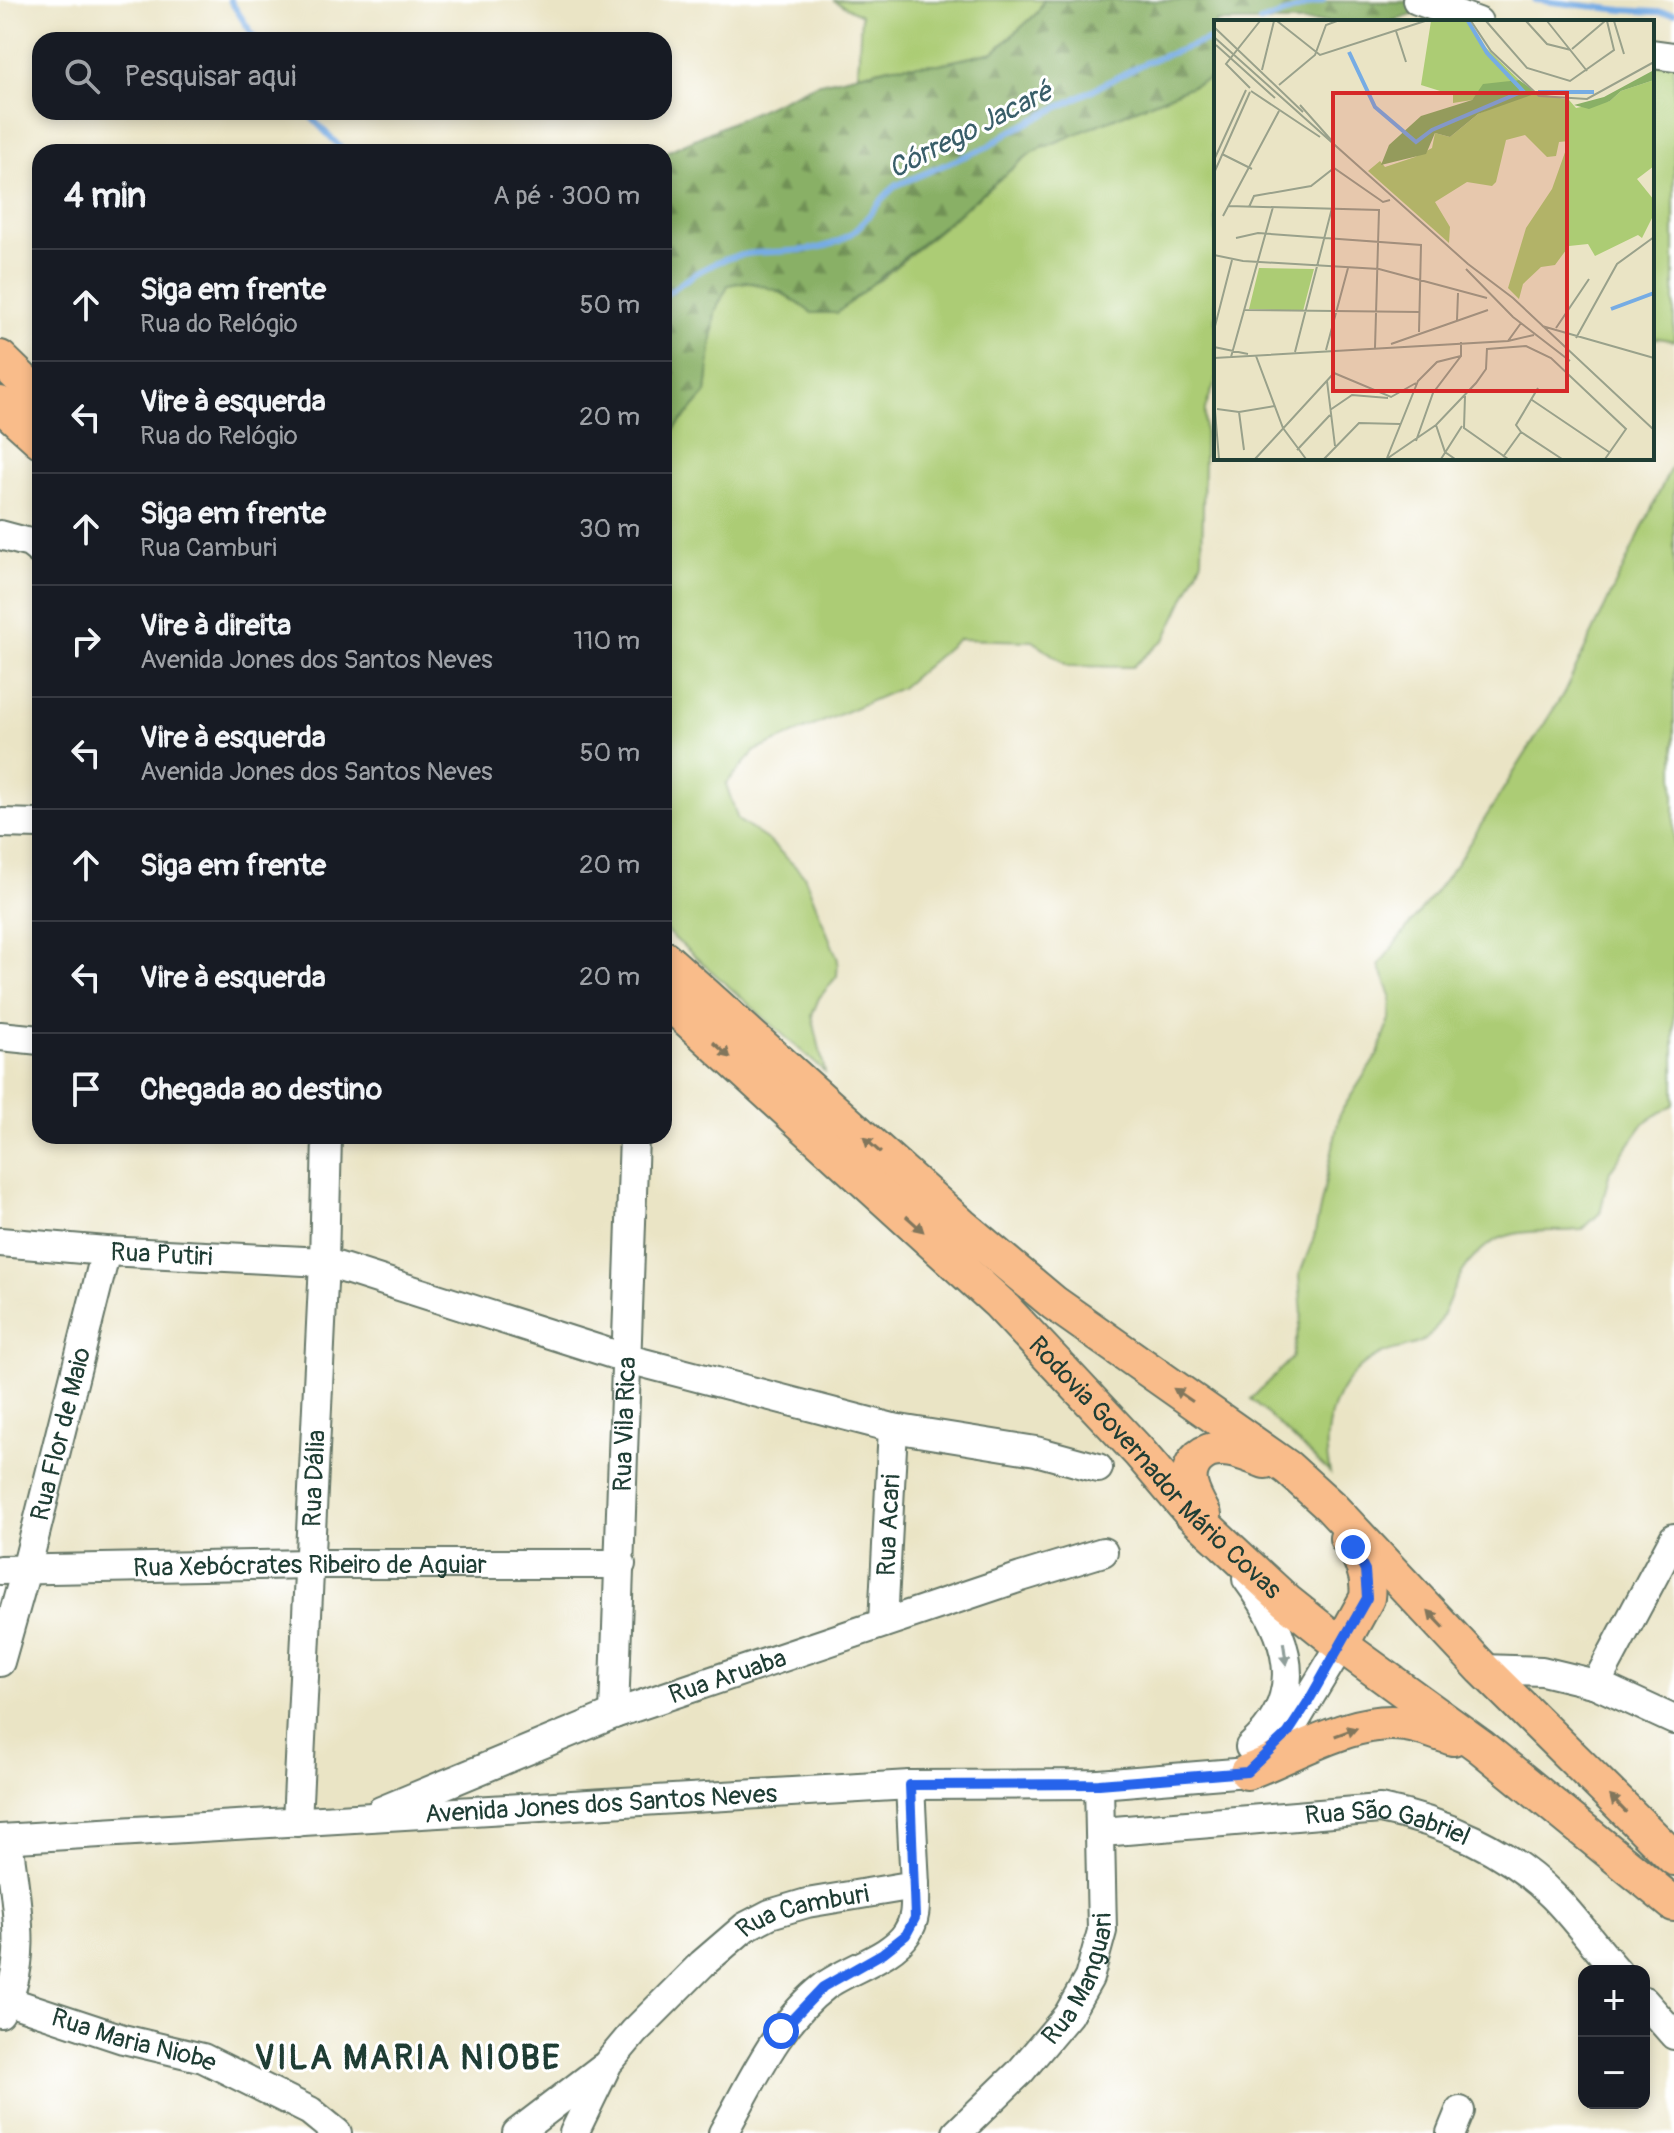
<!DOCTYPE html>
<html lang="pt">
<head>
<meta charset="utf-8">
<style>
	body { margin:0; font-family:Pangolin,sans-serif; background:#242831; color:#f1f3f6 }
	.controls { position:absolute; right:24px; bottom:24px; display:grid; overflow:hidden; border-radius:16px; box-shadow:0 4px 12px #0003 }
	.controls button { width:72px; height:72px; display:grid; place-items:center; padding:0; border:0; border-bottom:2px solid #363941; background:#171b24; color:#f1f3f6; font:40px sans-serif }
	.stop { position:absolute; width:24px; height:24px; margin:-18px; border:6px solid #2563eb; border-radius:50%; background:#fff }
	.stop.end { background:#2563eb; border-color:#fff; box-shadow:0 2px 8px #0008 }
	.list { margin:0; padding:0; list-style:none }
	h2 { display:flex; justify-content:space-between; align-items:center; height:104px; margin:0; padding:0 32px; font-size:34px }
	h2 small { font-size:26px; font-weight:400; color:#9ea1a6 }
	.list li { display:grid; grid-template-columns:52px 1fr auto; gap:24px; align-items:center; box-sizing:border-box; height:112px; padding:0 32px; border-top:2px solid #363941 }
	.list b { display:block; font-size:30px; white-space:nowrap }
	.list p { margin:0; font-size:26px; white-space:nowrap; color:#9ea1a6 }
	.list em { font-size:26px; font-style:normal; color:#9ea1a6 }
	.icon { flex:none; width:44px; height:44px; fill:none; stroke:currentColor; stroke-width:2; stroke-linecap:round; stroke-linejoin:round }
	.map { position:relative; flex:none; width:1674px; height:2133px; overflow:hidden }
	.search { position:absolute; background:#171b24; box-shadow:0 4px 12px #0003; left:32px; top:32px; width:640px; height:88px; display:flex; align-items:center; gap:20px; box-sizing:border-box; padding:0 28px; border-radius:24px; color:#9ea1a6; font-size:30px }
	.panel { position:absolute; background:#171b24; box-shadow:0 4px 12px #0003; left:32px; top:144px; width:640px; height:1000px; border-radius:24px }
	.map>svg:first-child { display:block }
	.green { fill:#accc74; stroke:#668454; stroke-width:2 }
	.forest { fill:url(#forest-firs); stroke:#54764d; stroke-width:2 }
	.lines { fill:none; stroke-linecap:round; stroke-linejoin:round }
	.stream { stroke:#76ace4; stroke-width:6 }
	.minor-casing { stroke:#667767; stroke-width:32 }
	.major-casing { stroke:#667767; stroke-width:38 }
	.minor { stroke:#fff; stroke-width:28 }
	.major { stroke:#f9bc8a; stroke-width:34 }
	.oneway { fill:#81765b }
	.oneway2 { fill:#8f9e9a }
	.route { stroke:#2563eb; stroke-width:10 }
	.labels { text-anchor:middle; stroke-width:6; stroke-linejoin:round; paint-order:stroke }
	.street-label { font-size:26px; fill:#1f3d34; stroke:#fff }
	.water-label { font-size:28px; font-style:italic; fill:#395e69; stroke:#fff }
	.district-label { font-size:34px; font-weight:bold; letter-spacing:2px; fill:#1f3d34; stroke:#fff }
	.inset-river { fill:none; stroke:#76ace4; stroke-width:4 }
	.inset-road { fill:none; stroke:#99a18b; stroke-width:2 }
	.view { fill:#d62828; fill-opacity:0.15; stroke:#d62828; stroke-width:4 }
	.inset-edge { fill:none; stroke:#1f3d34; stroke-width:4 }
</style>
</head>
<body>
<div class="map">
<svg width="1674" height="2133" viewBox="0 0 1674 2133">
	<defs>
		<pattern id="forest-firs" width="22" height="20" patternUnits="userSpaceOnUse" patternTransform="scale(2)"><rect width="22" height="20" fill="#89b066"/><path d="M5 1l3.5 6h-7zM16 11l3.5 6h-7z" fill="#6f9055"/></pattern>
	</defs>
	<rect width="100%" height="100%" fill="#fff"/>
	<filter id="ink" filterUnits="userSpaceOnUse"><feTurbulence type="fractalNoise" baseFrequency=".0125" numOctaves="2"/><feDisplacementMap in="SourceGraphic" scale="16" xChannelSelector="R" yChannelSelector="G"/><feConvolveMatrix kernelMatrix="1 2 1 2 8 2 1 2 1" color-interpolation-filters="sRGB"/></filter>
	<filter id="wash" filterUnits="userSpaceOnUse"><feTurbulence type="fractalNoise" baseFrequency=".006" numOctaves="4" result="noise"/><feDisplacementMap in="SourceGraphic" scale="32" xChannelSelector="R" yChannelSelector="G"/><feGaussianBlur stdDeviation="1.8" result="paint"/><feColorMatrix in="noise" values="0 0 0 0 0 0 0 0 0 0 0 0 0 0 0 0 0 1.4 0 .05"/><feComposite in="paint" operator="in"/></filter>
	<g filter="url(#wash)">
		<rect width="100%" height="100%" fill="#eae4c5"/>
		<!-- green -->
		<g class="green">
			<polygon points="833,0 1044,0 1037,13 994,52 939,64 894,66 858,74 861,15"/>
			<polygon points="1652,42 1674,46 1674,341 1659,338 1652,339"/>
			<path d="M 1216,76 L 1216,379 L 1205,409 L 1202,560 L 1166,638 L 1132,667 L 1068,666 L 1033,641 L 958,639 L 901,688 L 755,751 L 726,784 L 738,820 L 769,841 L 804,875 L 838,960 L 837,976 L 819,998 L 812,1015 L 825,1072 L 664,929 L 664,441 L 706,393 L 715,312 L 728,285 C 763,277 784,294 812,313 L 880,280 L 1032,152 Z"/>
			<path d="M 1674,461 L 1674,1104 L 1644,1123 L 1610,1171 L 1600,1213 L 1582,1230 C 1530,1234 1495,1222 1462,1273 C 1450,1291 1446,1316 1432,1333 C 1419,1349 1398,1346 1382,1354 C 1336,1375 1319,1426 1330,1473 L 1251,1399 L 1292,1358 L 1302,1315 L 1299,1276 L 1314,1237 L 1340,1113 L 1378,1054 L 1390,1019 L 1391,996 L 1379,965 L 1457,863 L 1565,691 Z"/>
		</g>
		<!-- forest -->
		<polygon class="forest" points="1044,0 1453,2 1390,22 1216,22 1216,76 1032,152 837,313 812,313 782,292 746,281 728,285 715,312 706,393 664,441 664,153 816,84 894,66 939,64 994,52 1037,13"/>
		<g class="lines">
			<!-- stream -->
			<g class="stream">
				<polyline points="230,0 256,40"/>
				<polyline points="1535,0 1622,10 1674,13"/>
				<polyline points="1260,22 1323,0"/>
				<polyline points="306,112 345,152"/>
				<path d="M 664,296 C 688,277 716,258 747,254 C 776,250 812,254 839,241 C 866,228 875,201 897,185 L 989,146 L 1006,134 L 1147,62 L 1216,37"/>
			</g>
		</g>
	</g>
	<g filter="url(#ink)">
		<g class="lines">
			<defs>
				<g id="minor">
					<polyline points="1417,0 1478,22"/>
					<polyline points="1652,54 1674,57"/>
					<polyline points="0,535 30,543 40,551"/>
					<polyline points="0,823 40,824"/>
					<polyline points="0,1036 40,1040"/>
					<path id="s1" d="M 0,1242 L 106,1251 L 324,1262 L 628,1359 L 893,1428 L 1036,1451 L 1098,1468"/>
					<path id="s2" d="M 0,1570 L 310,1564 L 621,1564"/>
					<path d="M 1247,1579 C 1288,1634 1310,1695 1250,1747"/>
					<path id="s3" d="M 883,1623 L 893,1428"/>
					<path id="s4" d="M 0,1662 L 26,1570 L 106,1251"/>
					<polyline points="1483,1669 1542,1671 1596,1684 1674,1720"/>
					<polyline points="1596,1684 1674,1538"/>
					<path id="s5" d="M 614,1714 L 634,1136"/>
					<path id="s6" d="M 381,1811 L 614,1714 L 1021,1577 L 1103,1552"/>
					<path id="s7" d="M 297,1822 L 324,1262 L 327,1136"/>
					<path id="s8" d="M 1102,1832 L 1380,1809 C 1442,1821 1508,1850 1553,1896 C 1576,1919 1595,1947 1617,1971"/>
					<path id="s9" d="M 0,1839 L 910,1785 L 1099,1784 L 1247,1772 L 1288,1733 L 1341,1645"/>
					<path id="s10" d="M 8,2001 L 123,2039 L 203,2058 L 310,2111 L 337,2133"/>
					<polyline points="1644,2001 1674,2035"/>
					<path d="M 0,2013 C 32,1964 14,1894 8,1839"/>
					<polyline points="517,2133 602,2068"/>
					<path id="s11" d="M 574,2133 L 608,2063 L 634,2032 L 702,1964 L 745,1927 L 770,1914 L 807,1903 L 915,1885 L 910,1785"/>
					<path d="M 723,2133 C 752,2082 777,2023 825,1986 C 848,1969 892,1957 907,1933 C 917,1918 915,1902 915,1885"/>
					<path id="s12" d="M 957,2133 L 1020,2072 L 1068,2015 L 1089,1978 L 1102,1931 L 1099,1784"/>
					<polyline points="1451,2133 1460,2111"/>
				</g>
				<g id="major">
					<polyline points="0,358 40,397"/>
					<polyline points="0,404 40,440"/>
					<polyline points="664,958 961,1225 1054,1303 1288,1468 1331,1507 1483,1669 1674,1858"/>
					<path id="s13" d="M 664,998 L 999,1303 L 1139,1452 L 1189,1511 L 1286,1601 L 1341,1645 L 1480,1746 L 1674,1904"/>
					<path d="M 1204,1515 C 1194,1497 1180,1475 1199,1457 C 1206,1451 1212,1449 1222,1449 C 1237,1449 1251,1456 1265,1461"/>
					<path d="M 1341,1645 L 1367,1598 C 1370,1574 1360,1556 1347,1538"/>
					<path d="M 1247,1772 C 1294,1755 1354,1716 1405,1724 C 1421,1726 1437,1733 1453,1738"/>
				</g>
			</defs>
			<!-- minor casing -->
			<use href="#minor" class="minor-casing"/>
			<!-- major casing -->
			<use href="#major" class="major-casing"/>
			<!-- minor -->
			<use href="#minor" class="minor"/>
			<!-- major -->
			<use href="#major" class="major"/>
		</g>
		<!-- one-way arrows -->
		<defs><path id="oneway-solid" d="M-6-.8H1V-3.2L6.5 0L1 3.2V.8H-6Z" transform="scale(2)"/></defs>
		<g class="oneway">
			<use href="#oneway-solid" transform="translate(722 1050) rotate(42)"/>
			<use href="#oneway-solid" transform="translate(872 1145) rotate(-138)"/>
			<use href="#oneway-solid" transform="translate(915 1224) rotate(42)"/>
			<use href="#oneway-solid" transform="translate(1183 1395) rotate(-146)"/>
			<use href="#oneway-solid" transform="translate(1436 1619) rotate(-133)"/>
			<use href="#oneway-solid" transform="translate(1346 1732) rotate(-19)"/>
			<use href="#oneway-solid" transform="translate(1618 1804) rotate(-134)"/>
		</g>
		<use class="oneway2" href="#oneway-solid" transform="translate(1285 1654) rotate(82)"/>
	</g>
	<g class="lines" filter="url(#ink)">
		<!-- route -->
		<polyline class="route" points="781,2031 823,1987 883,1953 906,1935 915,1918 910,1785 1099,1784 1247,1772 1288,1733 1308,1702 1367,1598 1365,1570 1353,1547"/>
	</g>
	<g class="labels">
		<!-- street labels -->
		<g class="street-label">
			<text dy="9" stroke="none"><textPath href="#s1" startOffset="162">Rua Putiri</textPath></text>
			<text dy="9" stroke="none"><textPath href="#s5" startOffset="290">Rua Vila Rica</textPath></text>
			<text dy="9" stroke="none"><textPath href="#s4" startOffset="236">Rua Flor de Maio</textPath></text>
			<text dy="9" stroke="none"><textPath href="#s13" startOffset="680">Rodovia Governador Mário Covas</textPath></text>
			<text dy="9" stroke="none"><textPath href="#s7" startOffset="344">Rua Dália</textPath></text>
			<text dy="9" stroke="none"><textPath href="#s3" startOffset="98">Rua Acari</textPath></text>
			<text dy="9" stroke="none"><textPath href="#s2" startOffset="310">Rua Xebócrates Ribeiro de Aguiar</textPath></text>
			<text dy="9" stroke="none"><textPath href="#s6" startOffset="372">Rua Aruaba</textPath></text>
			<text dy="9" stroke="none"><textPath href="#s9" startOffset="602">Avenida Jones dos Santos Neves</textPath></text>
			<text dy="9" stroke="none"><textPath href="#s8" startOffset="288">Rua São Gabriel</textPath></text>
			<text dy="9" stroke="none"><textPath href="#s11" startOffset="332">Rua Camburi</textPath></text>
			<text dy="9" stroke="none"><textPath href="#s12" startOffset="200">Rua Manguari</textPath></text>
			<text dy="9" stroke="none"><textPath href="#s10" startOffset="132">Rua Maria Niobe</textPath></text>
		</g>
		<!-- water labels -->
		<g class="water-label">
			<text transform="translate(970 129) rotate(-27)" y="10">Córrego Jacaré</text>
		</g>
		<!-- district labels -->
		<g class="district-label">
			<text x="408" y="2069">VILA MARIA NIOBE</text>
		</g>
	</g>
	<!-- overview -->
	<g transform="translate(1214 20)">
		<rect width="440" height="440" fill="#eae4c5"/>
		<path d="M 217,1 L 254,1 L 267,23 L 305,60 L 269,66 L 258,80 L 239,83 L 239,75 L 207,65 ZM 440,60 L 440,146 L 423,159 L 440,180 L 440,194 L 428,218 L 424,215 L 381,236 L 374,224 L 355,226 L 341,245 L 327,247 L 309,264 L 305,279 L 294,268 L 312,208 L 338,169 L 355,121 L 345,122 L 342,136 L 333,137 L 311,115 L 292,120 L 282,162 L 278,166 L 253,162 L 221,182 L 236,207 L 235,223 L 154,151 L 166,141 L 171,147 L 201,137 L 218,128 L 221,113 L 236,117 L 264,94 L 289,83 L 323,73 L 355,80 L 362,88 L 396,81 L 407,71 ZM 45,248 L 100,249 L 89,291 L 35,289 Z" fill="#accc74"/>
		<path d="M 440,50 L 440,60 L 407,71 L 396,81 L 375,89 L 360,85 L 390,77 ZM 305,60 L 323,73 L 264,94 L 236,117 L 221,113 L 212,134 L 167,145 L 175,125 L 207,96 L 258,80 L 269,64 Z" fill="#89b066"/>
		<path class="inset-river" d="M 135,32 L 161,87 L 202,122 L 218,110 L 309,71 L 273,33 L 254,1M 324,72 L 380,72M 397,289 L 440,273"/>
		<path class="inset-road" d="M 63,1 L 106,35 L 211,1M 257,1 L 277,31 L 325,76 L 373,79 L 440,42M 272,1 L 313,48 L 356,61 L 400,30 L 393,1M 312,1 L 333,24 L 357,30M 333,1 L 373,51M 400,1 L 410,34M 0,7 L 89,92M 182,11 L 192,42M 0,17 L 254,244 L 299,278 L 440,410M 2,25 L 61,78M 358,29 L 391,1M 48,50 L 60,1M 65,65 L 101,35 L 112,5 L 123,1M 36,68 L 12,44 L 46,1M 37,71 L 106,117M 86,85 L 118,121M 8,134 L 38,149M 0,140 L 32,70M 0,153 L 36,72M 14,186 L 165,190 L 161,328M 35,187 L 40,176 L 97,166 L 120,148 L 169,182 L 176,180M 9,196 L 65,91M 22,218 L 44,213 L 207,225 L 205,312M 0,235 L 29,241 L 165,249 L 273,278M 252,249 L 299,297 L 356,341M 31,290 L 206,292M 243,300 L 244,273M 328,306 L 440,338M 342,308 L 375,259M 0,310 L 18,240M 362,318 L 403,244 L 440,217M 294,321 L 320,315M 177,324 L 274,290M 0,327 L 34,334M 273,329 L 312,326 L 337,338 L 412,409 L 391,439M 112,330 L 134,248M 81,332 L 118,188M 42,336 L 69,408 L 92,439M 17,337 L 59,187M 0,338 L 294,321 L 307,303M 120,353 L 177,377 L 202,363M 113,361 L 121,426M 251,376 L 250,408 L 294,439M 0,379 L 5,439M 318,380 L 395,432M 3,389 L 25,392 L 61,386M 116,390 L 138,375 L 174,378M 25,392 L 30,430M 222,405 L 231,432 L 241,439M 307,412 L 302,405 L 324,368M 307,412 L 348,439M 202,421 L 219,373 L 247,336M 83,430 L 116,395M 289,437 L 307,412M 173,438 L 204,361 L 223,342 L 247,336 L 247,322M 174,438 L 222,405 L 262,363 L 272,349 L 273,328M 41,439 L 120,353M 110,439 L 145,403 L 186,404M 227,439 L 248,406"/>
		<path class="view" d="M 119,73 L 353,73 L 353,371 L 119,371 Z"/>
		<rect width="440" height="440" class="inset-edge"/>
	</g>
</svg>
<div class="controls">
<button>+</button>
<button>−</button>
</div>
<div class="stop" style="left:781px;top:2031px"></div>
<div class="stop end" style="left:1353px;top:1547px"></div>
<div class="search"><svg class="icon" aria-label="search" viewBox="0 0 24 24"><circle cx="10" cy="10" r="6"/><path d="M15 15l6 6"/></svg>Pesquisar aqui</div>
<section class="panel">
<h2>4 min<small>A pé · 300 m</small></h2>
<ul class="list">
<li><svg class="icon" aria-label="ahead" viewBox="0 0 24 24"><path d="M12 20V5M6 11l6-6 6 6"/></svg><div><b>Siga em frente</b><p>Rua do Relógio</p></div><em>50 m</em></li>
<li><svg class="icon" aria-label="left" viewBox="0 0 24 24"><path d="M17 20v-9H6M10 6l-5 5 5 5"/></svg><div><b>Vire à esquerda</b><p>Rua do Relógio</p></div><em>20 m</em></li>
<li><svg class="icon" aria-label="ahead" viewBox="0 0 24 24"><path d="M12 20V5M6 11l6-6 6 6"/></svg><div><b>Siga em frente</b><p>Rua Camburi</p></div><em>30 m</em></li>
<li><svg class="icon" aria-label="right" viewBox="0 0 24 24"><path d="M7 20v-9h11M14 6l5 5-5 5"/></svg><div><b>Vire à direita</b><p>Avenida Jones dos Santos Neves</p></div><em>110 m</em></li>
<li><svg class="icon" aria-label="left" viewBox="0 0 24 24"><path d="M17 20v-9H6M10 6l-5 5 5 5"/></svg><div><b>Vire à esquerda</b><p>Avenida Jones dos Santos Neves</p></div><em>50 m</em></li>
<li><svg class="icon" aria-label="ahead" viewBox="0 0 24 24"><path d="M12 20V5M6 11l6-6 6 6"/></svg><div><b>Siga em frente</b></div><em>20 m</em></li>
<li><svg class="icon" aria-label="left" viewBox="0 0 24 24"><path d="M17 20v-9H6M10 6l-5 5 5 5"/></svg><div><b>Vire à esquerda</b></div><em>20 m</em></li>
<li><svg class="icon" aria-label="arrive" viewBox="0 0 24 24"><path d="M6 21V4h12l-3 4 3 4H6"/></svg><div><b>Chegada ao destino</b></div></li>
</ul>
</section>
</div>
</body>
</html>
